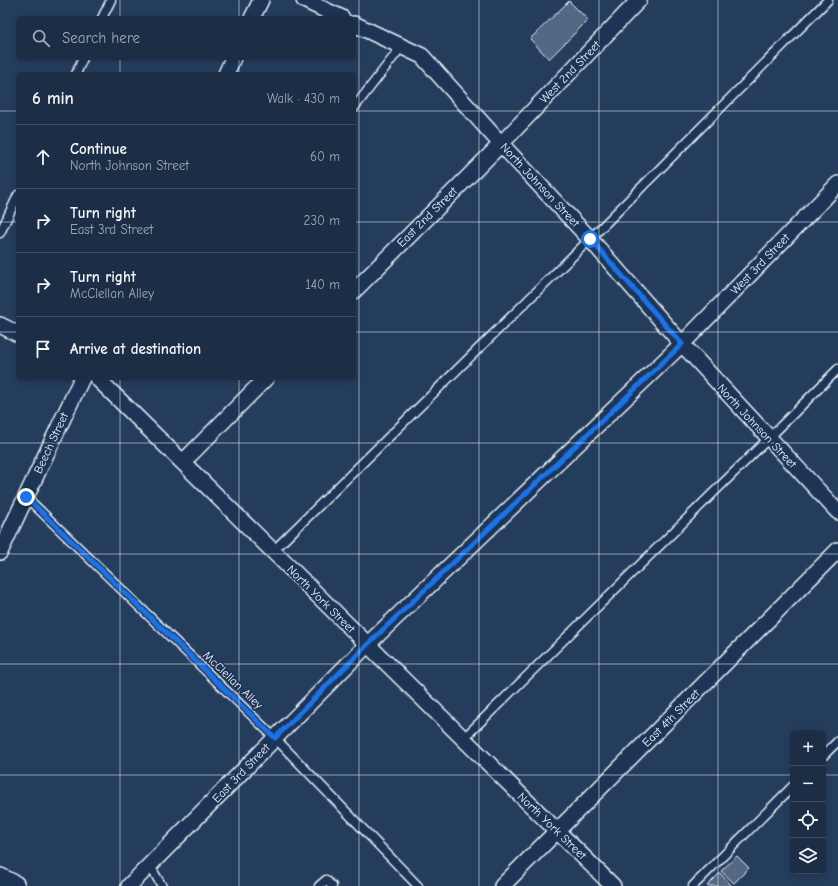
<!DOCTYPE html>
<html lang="en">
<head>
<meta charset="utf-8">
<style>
	body { margin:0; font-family:"Comic Neue",sans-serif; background:#25364d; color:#f1f3f6 }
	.controls { position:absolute; right:12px; bottom:12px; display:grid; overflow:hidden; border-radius:6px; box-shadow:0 2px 6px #0003 }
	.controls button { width:36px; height:36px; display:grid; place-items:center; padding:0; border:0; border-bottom:1px solid #3a4a5f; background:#1c2e46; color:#f1f3f6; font:20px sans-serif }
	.stop { position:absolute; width:12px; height:12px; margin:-9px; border:3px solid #1a73e8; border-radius:50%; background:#fff }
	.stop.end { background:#1a73e8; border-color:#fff; box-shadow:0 1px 4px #0008 }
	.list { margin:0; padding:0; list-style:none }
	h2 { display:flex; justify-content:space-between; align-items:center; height:52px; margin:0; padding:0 16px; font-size:17px }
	h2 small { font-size:13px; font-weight:400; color:#a0a8b3 }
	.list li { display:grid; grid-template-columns:26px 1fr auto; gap:12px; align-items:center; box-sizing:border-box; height:64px; padding:0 16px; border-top:1px solid #3a4a5f }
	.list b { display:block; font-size:15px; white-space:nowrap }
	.list p { margin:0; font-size:13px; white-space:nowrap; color:#a0a8b3 }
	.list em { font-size:13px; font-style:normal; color:#a0a8b3 }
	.icon { flex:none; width:22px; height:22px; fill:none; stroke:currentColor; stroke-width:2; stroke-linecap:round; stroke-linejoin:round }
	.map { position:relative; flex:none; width:838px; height:886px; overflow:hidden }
	.search { position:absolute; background:#1c2e46; box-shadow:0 2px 6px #0003; left:16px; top:16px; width:340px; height:44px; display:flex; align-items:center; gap:10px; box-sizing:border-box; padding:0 14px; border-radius:6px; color:#a0a8b3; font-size:15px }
	.panel { position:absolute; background:#1c2e46; box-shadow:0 2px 6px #0003; left:16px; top:72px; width:340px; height:308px; border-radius:6px }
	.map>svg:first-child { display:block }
	.building { fill:#536782; stroke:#e8f1f8 }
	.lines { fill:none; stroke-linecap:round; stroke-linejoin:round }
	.lane-casing { stroke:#e8f1f8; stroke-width:11 }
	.street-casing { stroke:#e8f1f8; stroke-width:18 }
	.secondary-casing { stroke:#e8f1f8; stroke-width:24 }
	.lane { stroke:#1d3557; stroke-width:8 }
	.street { stroke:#1d3557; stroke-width:15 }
	.secondary { stroke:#1d3557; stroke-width:21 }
	.route { stroke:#1a73e8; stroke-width:5 }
	.grid { fill:none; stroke:#e8f1f8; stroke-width:1; stroke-opacity:0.55 }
	.labels { text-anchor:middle; stroke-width:3.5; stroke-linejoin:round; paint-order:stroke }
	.street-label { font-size:12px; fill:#e8f1f8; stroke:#1d3557 }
</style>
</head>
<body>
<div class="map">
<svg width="838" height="886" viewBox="0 0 838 886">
	<rect width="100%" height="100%" fill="#253d5d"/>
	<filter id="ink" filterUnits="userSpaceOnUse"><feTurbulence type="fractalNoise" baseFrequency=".025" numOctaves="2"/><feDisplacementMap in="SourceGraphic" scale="8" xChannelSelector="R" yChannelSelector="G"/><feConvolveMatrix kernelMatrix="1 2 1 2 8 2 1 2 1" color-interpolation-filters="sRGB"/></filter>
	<g filter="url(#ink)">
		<!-- building -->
		<g class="building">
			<polygon points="569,1 588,20 549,59 530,39"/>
			<polygon points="737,856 749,868 734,883 721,871"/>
			<polygon points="720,873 732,886 707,886"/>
		</g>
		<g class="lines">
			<defs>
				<g id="lane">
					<polyline points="102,18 111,0"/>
					<polyline points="76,74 83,58"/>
					<polyline points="354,108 402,46"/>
					<polyline points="0,233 18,195"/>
					<polyline points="26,497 275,738 418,886"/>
					<polyline points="273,551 590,239 828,0"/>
					<polyline points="463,739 769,438 838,369"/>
					<polyline points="823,756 838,741"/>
					<polyline points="150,866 162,886"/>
					<polyline points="319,886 326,880 332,886"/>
					<polyline points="693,886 793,786"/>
				</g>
				<g id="street">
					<polyline points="304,0 342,18"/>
					<polyline points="252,18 261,0"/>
					<polyline points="354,24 422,56 501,144 590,239 682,344 838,512"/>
					<polyline points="226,74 233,58"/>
					<polyline points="354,291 501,144 639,0"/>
					<polyline points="0,325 18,334"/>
					<polyline points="97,378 613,886"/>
					<polyline points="183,462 266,378"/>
					<polyline points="0,552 82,378"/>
					<polyline points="129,886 367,645 682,344 838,184"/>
					<polyline points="502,886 838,550"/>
				</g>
				<polyline id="secondary" points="0,879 14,886"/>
			</defs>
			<!-- lane casing -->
			<use href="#lane" class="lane-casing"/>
			<!-- street casing -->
			<use href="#street" class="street-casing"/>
			<!-- secondary casing -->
			<use href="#secondary" class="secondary-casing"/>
			<!-- lane -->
			<use href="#lane" class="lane"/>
			<!-- street -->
			<use href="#street" class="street"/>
			<!-- secondary -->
			<use href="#secondary" class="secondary"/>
		</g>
	</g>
	<g class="lines" filter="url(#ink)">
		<!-- route -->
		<polyline class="route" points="26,497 275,738 367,645 682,344 590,239"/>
	</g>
	<!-- grid -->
	<path class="grid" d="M 120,0 L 120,18M 239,0 L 239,18M 359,0 L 359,886M 479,0 L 479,886M 599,0 L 599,886M 718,0 L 718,886M 120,58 L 120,74M 239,58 L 239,74M 0,111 L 18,111M 354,111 L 838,111M 0,222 L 18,222M 354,222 L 838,222M 0,332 L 18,332M 354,332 L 838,332M 120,378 L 120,886M 239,378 L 239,886M 0,443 L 838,443M 0,554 L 838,554M 0,664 L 838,664M 0,775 L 793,775M 823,775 L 838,775"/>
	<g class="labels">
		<!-- street labels -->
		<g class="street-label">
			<text transform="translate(570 72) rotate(-46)" y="4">West 2nd Street</text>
			<text transform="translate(540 185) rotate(47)" y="4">North Johnson Street</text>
			<text transform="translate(427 217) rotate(-45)" y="4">East 2nd Street</text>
			<text transform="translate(760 264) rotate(-46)" y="4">West 3rd Street</text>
			<text transform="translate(757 426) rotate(47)" y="4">North Johnson Street</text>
			<text transform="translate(51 443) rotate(-65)" y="4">Beech Street</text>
			<text transform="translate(321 599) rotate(45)" y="4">North York Street</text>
			<text transform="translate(233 680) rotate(44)" y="4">McClellan Alley</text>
			<text transform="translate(671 718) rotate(-45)" y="4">East 4th Street</text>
			<text transform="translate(241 773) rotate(-46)" y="4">East 3rd Street</text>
			<text transform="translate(552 826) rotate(44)" y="4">North York Street</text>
		</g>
	</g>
</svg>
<div class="controls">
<button>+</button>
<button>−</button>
<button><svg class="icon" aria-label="locate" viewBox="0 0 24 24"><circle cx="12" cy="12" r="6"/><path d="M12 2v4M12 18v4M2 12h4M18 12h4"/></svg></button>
<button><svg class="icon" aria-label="layers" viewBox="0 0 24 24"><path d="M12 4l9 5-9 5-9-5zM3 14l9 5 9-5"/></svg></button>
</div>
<div class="stop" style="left:590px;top:239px"></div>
<div class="stop end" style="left:26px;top:497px"></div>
<div class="search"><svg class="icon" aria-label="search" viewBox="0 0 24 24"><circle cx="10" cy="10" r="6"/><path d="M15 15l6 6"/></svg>Search here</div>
<section class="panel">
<h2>6 min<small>Walk · 430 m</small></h2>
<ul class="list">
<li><svg class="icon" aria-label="ahead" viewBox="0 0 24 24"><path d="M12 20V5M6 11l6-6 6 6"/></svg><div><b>Continue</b><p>North Johnson Street</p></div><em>60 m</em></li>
<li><svg class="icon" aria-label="right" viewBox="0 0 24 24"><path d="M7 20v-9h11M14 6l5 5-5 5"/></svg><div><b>Turn right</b><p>East 3rd Street</p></div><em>230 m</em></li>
<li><svg class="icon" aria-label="right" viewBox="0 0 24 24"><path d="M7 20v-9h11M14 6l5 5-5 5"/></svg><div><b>Turn right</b><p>McClellan Alley</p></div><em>140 m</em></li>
<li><svg class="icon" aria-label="arrive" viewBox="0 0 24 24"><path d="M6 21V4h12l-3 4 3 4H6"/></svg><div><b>Arrive at destination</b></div></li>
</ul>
</section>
</div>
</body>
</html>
